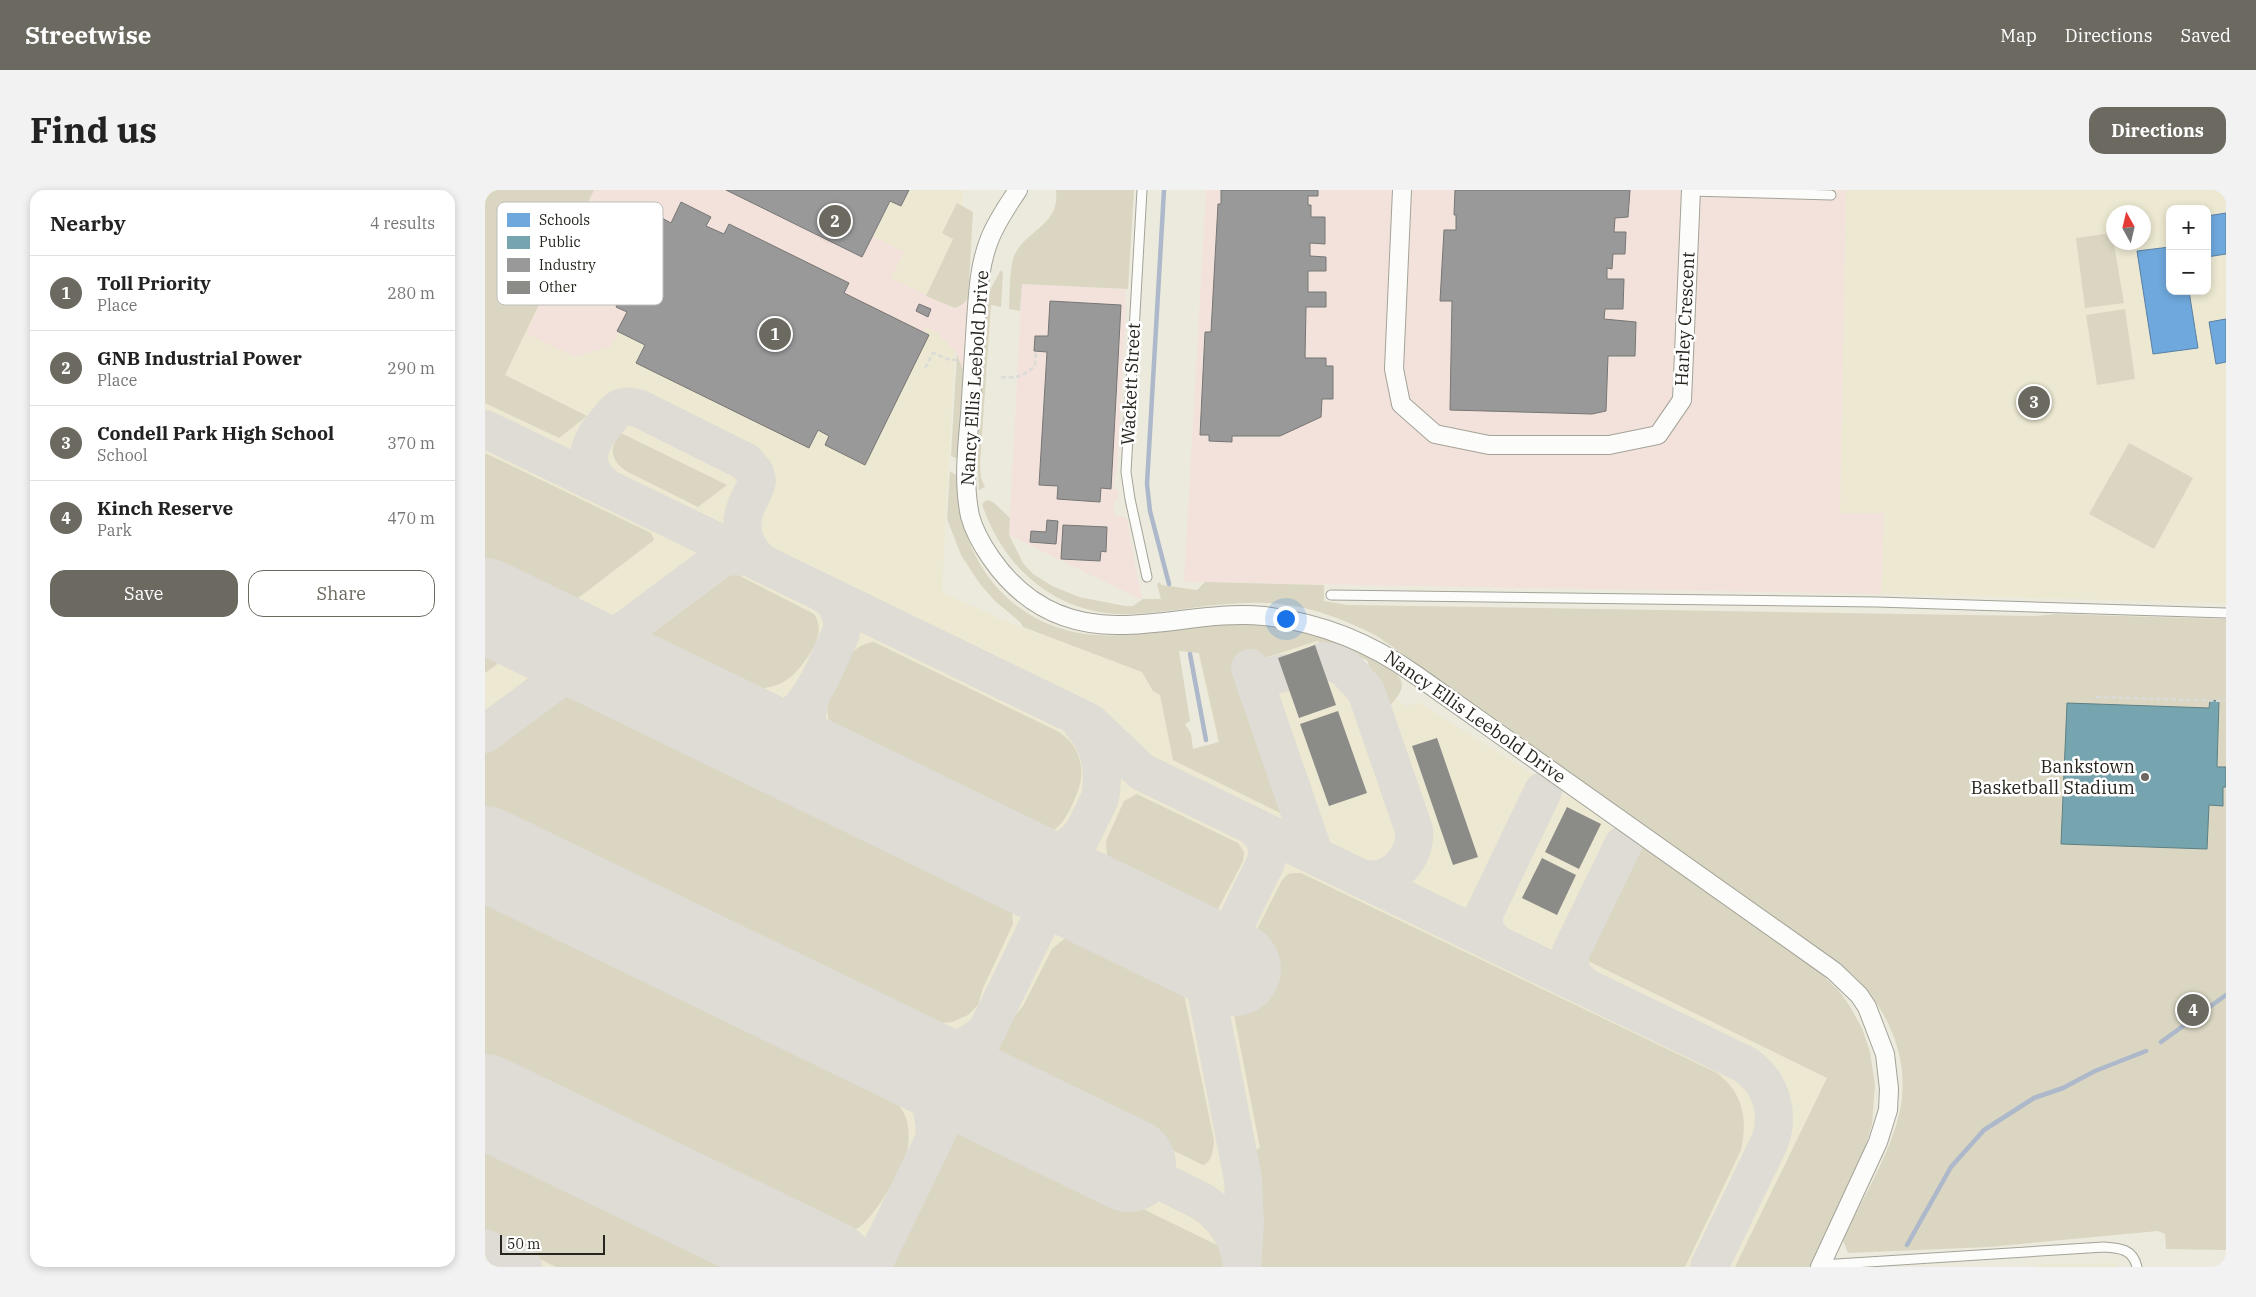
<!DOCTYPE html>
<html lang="en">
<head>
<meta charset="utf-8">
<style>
	body { margin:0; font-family:"IBM Plex Serif",serif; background:#f2f2f2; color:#222 }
	.controls { position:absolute; right:15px; top:15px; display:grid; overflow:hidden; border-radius:10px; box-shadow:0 2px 8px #0003 }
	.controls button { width:45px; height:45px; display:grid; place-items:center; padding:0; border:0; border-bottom:1px solid #e0e0e0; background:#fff; color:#222; font:25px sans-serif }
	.compass { position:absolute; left:1621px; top:15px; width:45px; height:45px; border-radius:50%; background:#fff; box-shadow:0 2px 8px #0003; rotate:352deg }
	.scale { position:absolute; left:15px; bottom:12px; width:105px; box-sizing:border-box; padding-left:5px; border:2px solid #27251d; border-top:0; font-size:14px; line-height:18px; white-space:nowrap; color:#27251d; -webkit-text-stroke:4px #fff; paint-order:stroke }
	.you { position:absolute; left:800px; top:428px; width:18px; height:18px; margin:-12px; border:4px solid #fff; border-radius:50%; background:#1a73e8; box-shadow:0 0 0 8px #1a73e833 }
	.badge { display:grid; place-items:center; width:32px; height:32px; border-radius:50%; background:#6c6a60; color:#fff; font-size:16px; font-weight:700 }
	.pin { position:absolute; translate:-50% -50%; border:2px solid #fff; box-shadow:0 1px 5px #0006 }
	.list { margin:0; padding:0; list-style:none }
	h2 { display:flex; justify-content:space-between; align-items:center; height:65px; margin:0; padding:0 20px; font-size:21px }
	h2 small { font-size:16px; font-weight:400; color:#767676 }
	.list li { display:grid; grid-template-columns:32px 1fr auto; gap:15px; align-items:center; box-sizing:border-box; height:75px; padding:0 20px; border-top:1px solid #e0e0e0 }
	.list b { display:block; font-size:19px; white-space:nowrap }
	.list p { margin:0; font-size:16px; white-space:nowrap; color:#767676 }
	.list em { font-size:16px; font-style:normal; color:#767676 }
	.actions { display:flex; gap:10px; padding:15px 20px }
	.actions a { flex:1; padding:11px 0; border:1px solid #6c6a60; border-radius:15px; text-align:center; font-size:18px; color:#6c6a60 }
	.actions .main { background:#6c6a60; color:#fff }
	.map { position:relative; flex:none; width:1741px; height:1077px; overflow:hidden; border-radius:15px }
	header { display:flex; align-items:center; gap:30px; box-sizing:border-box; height:70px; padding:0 25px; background:#6c6a60; color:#fff }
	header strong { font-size:24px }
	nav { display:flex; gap:28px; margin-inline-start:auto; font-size:18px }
	.intro { display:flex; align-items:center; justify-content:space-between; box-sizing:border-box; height:120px; padding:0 30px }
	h1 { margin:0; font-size:35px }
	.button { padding:12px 22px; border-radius:15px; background:#6c6a60; color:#fff; font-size:18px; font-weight:700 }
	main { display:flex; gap:30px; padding:0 30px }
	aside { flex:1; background:#fff; border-radius:15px; box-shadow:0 2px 8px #0003 }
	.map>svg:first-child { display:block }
	.built { fill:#ece8d1; fill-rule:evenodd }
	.industrial { fill:#f2e2db }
	.green { fill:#dad6c2; fill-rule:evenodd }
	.schools { fill:#6fa8dc; stroke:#5981a3 }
	.public { fill:#76a5af; stroke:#5e7f83 }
	.industry { fill:#999; stroke:#777674 }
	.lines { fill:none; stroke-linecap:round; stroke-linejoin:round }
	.stream { stroke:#adb8ca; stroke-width:4.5 }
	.taxiway { stroke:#dedcd4; stroke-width:38 }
	.runway { stroke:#dedcd4; stroke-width:94 }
	.building { fill:#8b8b88 }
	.lane-casing { stroke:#a4a399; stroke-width:11 }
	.street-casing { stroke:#a4a399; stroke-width:20 }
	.path { stroke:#dbdbd7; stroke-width:2.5; stroke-dasharray:5 2.5; stroke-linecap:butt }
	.lane { stroke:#fcfcfa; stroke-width:9 }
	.street { stroke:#fcfcfa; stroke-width:18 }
	.poi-dot { fill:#6c6a60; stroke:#fff; stroke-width:2 }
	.labels { text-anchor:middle; stroke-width:5; stroke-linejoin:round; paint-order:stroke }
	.street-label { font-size:18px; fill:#27251d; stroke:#fff }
	.poi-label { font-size:18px; fill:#27251d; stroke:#fff; text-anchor:end }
	.key { fill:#fff; stroke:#bebebb; stroke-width:1 }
	.key-label { font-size:14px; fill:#27251d }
</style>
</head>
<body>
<header>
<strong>Streetwise</strong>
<nav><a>Map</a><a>Directions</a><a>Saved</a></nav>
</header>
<div class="intro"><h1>Find us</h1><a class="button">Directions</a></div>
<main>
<aside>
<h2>Nearby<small>4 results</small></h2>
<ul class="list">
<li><span class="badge">1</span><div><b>Toll Priority</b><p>Place</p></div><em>280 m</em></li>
<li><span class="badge">2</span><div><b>GNB Industrial Power</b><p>Place</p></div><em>290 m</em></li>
<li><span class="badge">3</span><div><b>Condell Park High School</b><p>School</p></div><em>370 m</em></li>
<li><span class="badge">4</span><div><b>Kinch Reserve</b><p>Park</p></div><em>470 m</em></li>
</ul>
<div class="actions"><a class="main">Save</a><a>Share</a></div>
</aside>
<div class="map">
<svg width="1741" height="1077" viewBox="0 0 1741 1077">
	<rect width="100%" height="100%" fill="#eceadd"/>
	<!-- built -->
	<g class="built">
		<polygon points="0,0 478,0 457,402 515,429 554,444 582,450 693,461 699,534 707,559 733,553 713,463 756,442 821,449 846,456 879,469 883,478 910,496 908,507 922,517 933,512 1095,614 1150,655 1348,886 1290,1077 0,1077"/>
		<path d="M 1361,0 L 1741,0 L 1741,413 L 1396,404 L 1399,323 L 1355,324 ZM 1685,19 L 1722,19 L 1722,101 L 1685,101 ZM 1628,22 L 1658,22 L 1658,52 L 1628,52 Z"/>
		<polygon points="1632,1073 1632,1077 1550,1077 1550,1075"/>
	</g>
	<!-- industrial -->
	<g class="industrial">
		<polygon points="109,0 424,0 416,16 405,11 388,46 419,62 406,88 467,117 478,114 483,108 478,180 469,160 453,144 441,137 439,142 444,145 380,275 340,255 344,246 333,240 324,258 151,173 160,155 134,142 124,159 120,158 90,167 41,143"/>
		<polygon points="721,0 1361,0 1355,323 1399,323 1396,404 699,392"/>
		<polygon points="537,94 640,99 641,126 632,278 628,299 633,300 633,311 629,311 629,326 640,327 642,330 657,410 524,345"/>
	</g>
	<!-- green -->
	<g class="green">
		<polygon points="0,0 109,0 20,185 102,226 74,248 0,213"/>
		<path d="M 571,0 L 649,0 L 643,99 L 537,94 L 535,121 L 524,119 C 525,105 524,73 531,62 C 546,38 575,34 571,0 Z"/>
		<polygon points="472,13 488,22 483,108 478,114 470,118 441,106 468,49 457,43"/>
		<polygon points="1627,43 1639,113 1600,118 1591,48"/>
		<polygon points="516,80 518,83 516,117 506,115 495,274 496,288 500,297 494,300 492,270 501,117 506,98"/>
		<polygon points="1640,119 1650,189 1612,195 1601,125"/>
		<polygon points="472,165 478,180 473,267 471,268 466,266"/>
		<path d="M 136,243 L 242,295 L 213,317 L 143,282 C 127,273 122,258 136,243 Z"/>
		<polygon points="1644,253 1708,288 1669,359 1604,324"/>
		<polygon points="0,263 166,343 169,350 84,415 0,375"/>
		<path d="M 465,281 L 472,286 C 472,369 526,440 612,445 C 660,448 709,432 759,435 C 776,435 792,437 808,440 C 830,444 915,470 917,494 C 918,501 909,511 905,516 L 894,509 L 882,470 L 832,451 L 758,475 L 806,620 L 797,624 L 688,570 L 675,505 L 668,501 L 657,482 L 538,437 L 535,432 L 510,411 L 495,394 L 476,365 L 462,329 ZM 694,461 L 714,463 L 734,552 L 708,559 L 706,544 L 700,534 L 705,531 Z"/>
		<path d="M 502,310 L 508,312 L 525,328 L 524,345 L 538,373 L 548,384 L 567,396 L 594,407 L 640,416 L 648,416 L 658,409 L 676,409 L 672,394 L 674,392 L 677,395 L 712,400 L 720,392 L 839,395 L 839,411 L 863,415 L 1551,426 L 1571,424 L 1741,429 L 1741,1060 L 1681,1059 L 1680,1044 L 1673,1041 L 1503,1057 L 1363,1063 L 1358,1050 C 1375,1013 1401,971 1412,932 C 1429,877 1406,821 1366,783 L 892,446 C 857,428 820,414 780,413 C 735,411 692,422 647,424 C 575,427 519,381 497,314 Z"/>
		<path d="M 251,384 L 329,424 C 337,436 334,448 327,460 C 308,492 291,502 253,498 L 160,453 L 162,447 L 244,386 Z"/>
		<path d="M 389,452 L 574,542 C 582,548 590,555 593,565 C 596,572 597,581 596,588 C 595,600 581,633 570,639 C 560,643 550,641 540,637 L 349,540 C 329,514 357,454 389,452 Z"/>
		<polygon points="0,457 22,467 0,483"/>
		<polygon points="89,497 521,710 527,718 528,734 498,798 493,815 483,825 467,832 429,835 0,627 0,562"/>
		<polygon points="652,604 753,653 759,662 758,671 733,719 723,722 716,719 630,679 622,665 621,651 639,611"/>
		<polygon points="1148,648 1326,774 1354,801 1364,815 1377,838 1385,862 1390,895 1387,935 1376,970 1325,1077 1250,1077 1342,888 1095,767 1094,758"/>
		<path d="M 809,683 L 816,683 L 1232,883 C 1258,903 1263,928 1256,960 L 1200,1077 L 769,1077 L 775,988 L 771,960 L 775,958 L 747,814 L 753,816 L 783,761 L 766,751 L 797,690 L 803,684 Z"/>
		<path d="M 0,699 L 386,886 C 399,899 417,913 422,931 C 424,939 424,949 423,957 C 420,975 389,1029 373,1038 C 359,1045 342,1045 328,1041 L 0,883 Z"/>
		<path d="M 591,746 L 600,748 L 697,795 L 729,950 C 728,960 728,971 718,975 L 511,874 L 509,863 L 524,833 L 538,816 L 567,759 L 579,749 Z"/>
		<polygon points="482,933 742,1060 745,1077 407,1077 475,938"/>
		<polygon points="0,937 287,1077 71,1077 0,1042"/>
	</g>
	<!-- schools -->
	<g class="schools">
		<polygon points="1741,23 1741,64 1722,67 1722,26"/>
		<polygon points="1685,57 1685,101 1704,101 1713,158 1668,164 1652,61"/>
		<polygon points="1741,129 1741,172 1731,174 1724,132"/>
	</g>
	<!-- public -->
	<polygon class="public" points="1725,510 1734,511 1732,577 1741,577 1741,597 1738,597 1738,616 1724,615 1722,659 1576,654 1582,513 1724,518"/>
	<!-- industry -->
	<g class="industry">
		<polygon points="241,0 424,0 416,16 405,11 377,67"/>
		<polygon points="736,0 833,0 833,6 823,6 823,15 826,15 826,27 840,27 840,54 825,53 825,66 841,67 841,81 823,81 823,102 841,102 841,117 821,117 820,168 841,168 841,176 848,176 848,209 837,209 836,227 795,246 747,246 747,252 724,251 724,245 715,245 720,142 726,142 733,14 736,14"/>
		<polygon points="970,0 1145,0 1143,27 1130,28 1129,42 1141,42 1140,64 1128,64 1127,79 1122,78 1122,89 1139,89 1138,119 1120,119 1119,129 1151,132 1150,166 1123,166 1121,221 1107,224 965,220 967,111 955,111 959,40 971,40 971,25 969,25"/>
		<polygon points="196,12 226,27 221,36 239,44 244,34 364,93 359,103 444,145 380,275 340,255 344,246 333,240 324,258 151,173 160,155 132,141 142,122 131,117 175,27 186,33"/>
		<polygon points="565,111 636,115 626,299 616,298 615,312 572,309 573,296 554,295 562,162 549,161 550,146 563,146"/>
		<polygon points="434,114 446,119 443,127 431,121"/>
		<polygon points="562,330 573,331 571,354 545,352 546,341 561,342"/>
		<polygon points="578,335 622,337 621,362 616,361 615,371 576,369"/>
	</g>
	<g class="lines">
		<!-- stream -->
		<g class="stream">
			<polyline points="679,0 662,294 665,321 684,394"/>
			<polyline points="705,464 721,550"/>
			<polyline points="1676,852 1741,805"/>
			<polyline points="1422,1055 1466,977 1499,940 1549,908 1578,898 1610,881 1661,861"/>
		</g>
		<!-- taxiway -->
		<g class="taxiway">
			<path d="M 0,239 L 604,532 L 657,582 L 1261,875 C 1286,893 1296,924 1284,953 L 1224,1077"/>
			<path d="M 121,297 C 95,278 102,254 120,234 C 132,220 134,212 155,219 L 261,272 L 270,283 L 272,291 C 270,301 264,308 261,317 C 252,338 260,361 279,374"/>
			<polyline points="0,415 90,457 111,457 127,450"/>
			<path d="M 838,471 L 850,473 L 860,478 L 881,501 L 929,640 C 932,670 903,698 873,687"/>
			<polyline points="765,478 830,666"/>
			<path d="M 164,495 L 256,536 C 318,549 335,487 356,443 C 360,427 354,415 341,405"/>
			<path d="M 772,499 C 774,488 788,486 798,483"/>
			<path d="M 326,505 C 316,535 324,562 348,582 C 391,604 435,626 479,647 C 498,656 518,669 540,671 C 563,672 582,661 597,644"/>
			<polyline points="0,544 235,369 245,366 264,367"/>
			<polyline points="0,661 95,709"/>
			<polyline points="1010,753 999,739 999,724 1058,601"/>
			<polyline points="1097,795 1085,782 1085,764 1138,655"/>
			<path d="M 294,806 C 321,818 347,830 374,843 C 393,852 416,866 438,867 C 462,867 487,856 503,839"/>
			<path d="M 399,858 C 432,875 450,910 450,946"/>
			<path d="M 644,975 L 716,1011 C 737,1024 752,1044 756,1070"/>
			<polyline points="0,1058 38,1077"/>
			<path d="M 387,1077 L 615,608 C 620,581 615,554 597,534"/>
			<path d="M 757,1077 L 760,1034 L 758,989 L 721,800 L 723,790 L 781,672 C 784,658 781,647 770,638"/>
		</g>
		<!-- runway -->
		<g class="runway">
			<polyline points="0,415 749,779"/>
			<polyline points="0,663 644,975"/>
			<polyline points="0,911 343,1077"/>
		</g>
	</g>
	<!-- building -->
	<g class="building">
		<polygon points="830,455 851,515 814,528 793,468"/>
		<polygon points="853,521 882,603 844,616 815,534"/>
		<polygon points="952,548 993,667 968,675 927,556"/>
		<polygon points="1082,617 1116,634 1094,679 1060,662"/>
		<polygon points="1057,668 1091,685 1072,725 1037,708"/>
	</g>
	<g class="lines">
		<defs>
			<g id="lane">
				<polyline points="657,0 641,282 645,309 662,387"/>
				<polyline points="1206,1 1346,5"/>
				<polyline points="846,405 1392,412 1741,423"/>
				<path d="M 1336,1075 L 1619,1057 C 1635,1058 1648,1059 1652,1077"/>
			</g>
			<g id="street">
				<path d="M 533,0 C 522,16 512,31 505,48 C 494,75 493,103 491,131 C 489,162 487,194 485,225 C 482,259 478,292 485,326 C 489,341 497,355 506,368 C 537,413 580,436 635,435 C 683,435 731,421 779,426 C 834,432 886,453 931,485 L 1349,781 L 1374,805 L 1382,817 L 1400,864 L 1404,899 L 1403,920 L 1393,952 L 1335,1077"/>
				<polyline points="917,0 909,179 916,214 950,244 1004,255 1124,255 1173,245 1197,210 1206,0"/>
			</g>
		</defs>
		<!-- lane casing -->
		<use href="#lane" class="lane-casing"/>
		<!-- street casing -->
		<use href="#street" class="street-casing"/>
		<!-- path -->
		<g class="path">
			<polyline points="440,178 448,163 465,170 473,170"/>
			<path d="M 516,187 C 534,188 536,187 550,176 L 551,161"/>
			<polyline points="1611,507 1741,511"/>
		</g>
		<!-- lane -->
		<use href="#lane" class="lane"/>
		<!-- street -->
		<use href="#street" class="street"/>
	</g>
	<!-- markers -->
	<circle class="poi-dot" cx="1660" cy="587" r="5"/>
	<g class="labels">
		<!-- street labels -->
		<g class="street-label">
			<text transform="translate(1200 129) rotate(-87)" y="6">Harley Crescent</text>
			<text transform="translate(490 188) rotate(-86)" y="6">Nancy Ellis Leebold Drive</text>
			<text transform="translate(646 194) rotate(-87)" y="6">Wackett Street</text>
			<text transform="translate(990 527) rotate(35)" y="6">Nancy Ellis Leebold Drive</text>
		</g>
		<!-- poi labels -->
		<g class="poi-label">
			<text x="1650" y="583">Bankstown<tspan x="1650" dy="21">Basketball Stadium</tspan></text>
		</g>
	</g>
	<!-- legend -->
	<rect x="12" y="12" width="166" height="103" rx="8" class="key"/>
	<rect x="22" y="23" width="23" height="14" fill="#6fa8dc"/>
	<rect x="22" y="46" width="23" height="13" fill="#76a5af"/>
	<rect x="22" y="68" width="23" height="14" fill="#999"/>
	<rect x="22" y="91" width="23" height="13" fill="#8b8b88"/>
	<g class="key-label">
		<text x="54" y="35">Schools</text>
		<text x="54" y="57">Public</text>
		<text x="54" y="80">Industry</text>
		<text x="54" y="102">Other</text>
	</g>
</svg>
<div class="controls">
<button>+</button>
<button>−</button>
</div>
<svg class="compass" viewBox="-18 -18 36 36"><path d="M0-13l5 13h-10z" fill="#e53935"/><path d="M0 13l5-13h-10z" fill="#767676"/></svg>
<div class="scale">50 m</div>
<div class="you"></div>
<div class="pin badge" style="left:290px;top:144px">1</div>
<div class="pin badge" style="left:350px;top:31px">2</div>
<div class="pin badge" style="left:1549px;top:212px">3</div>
<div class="pin badge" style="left:1708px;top:820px">4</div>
</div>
</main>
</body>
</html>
